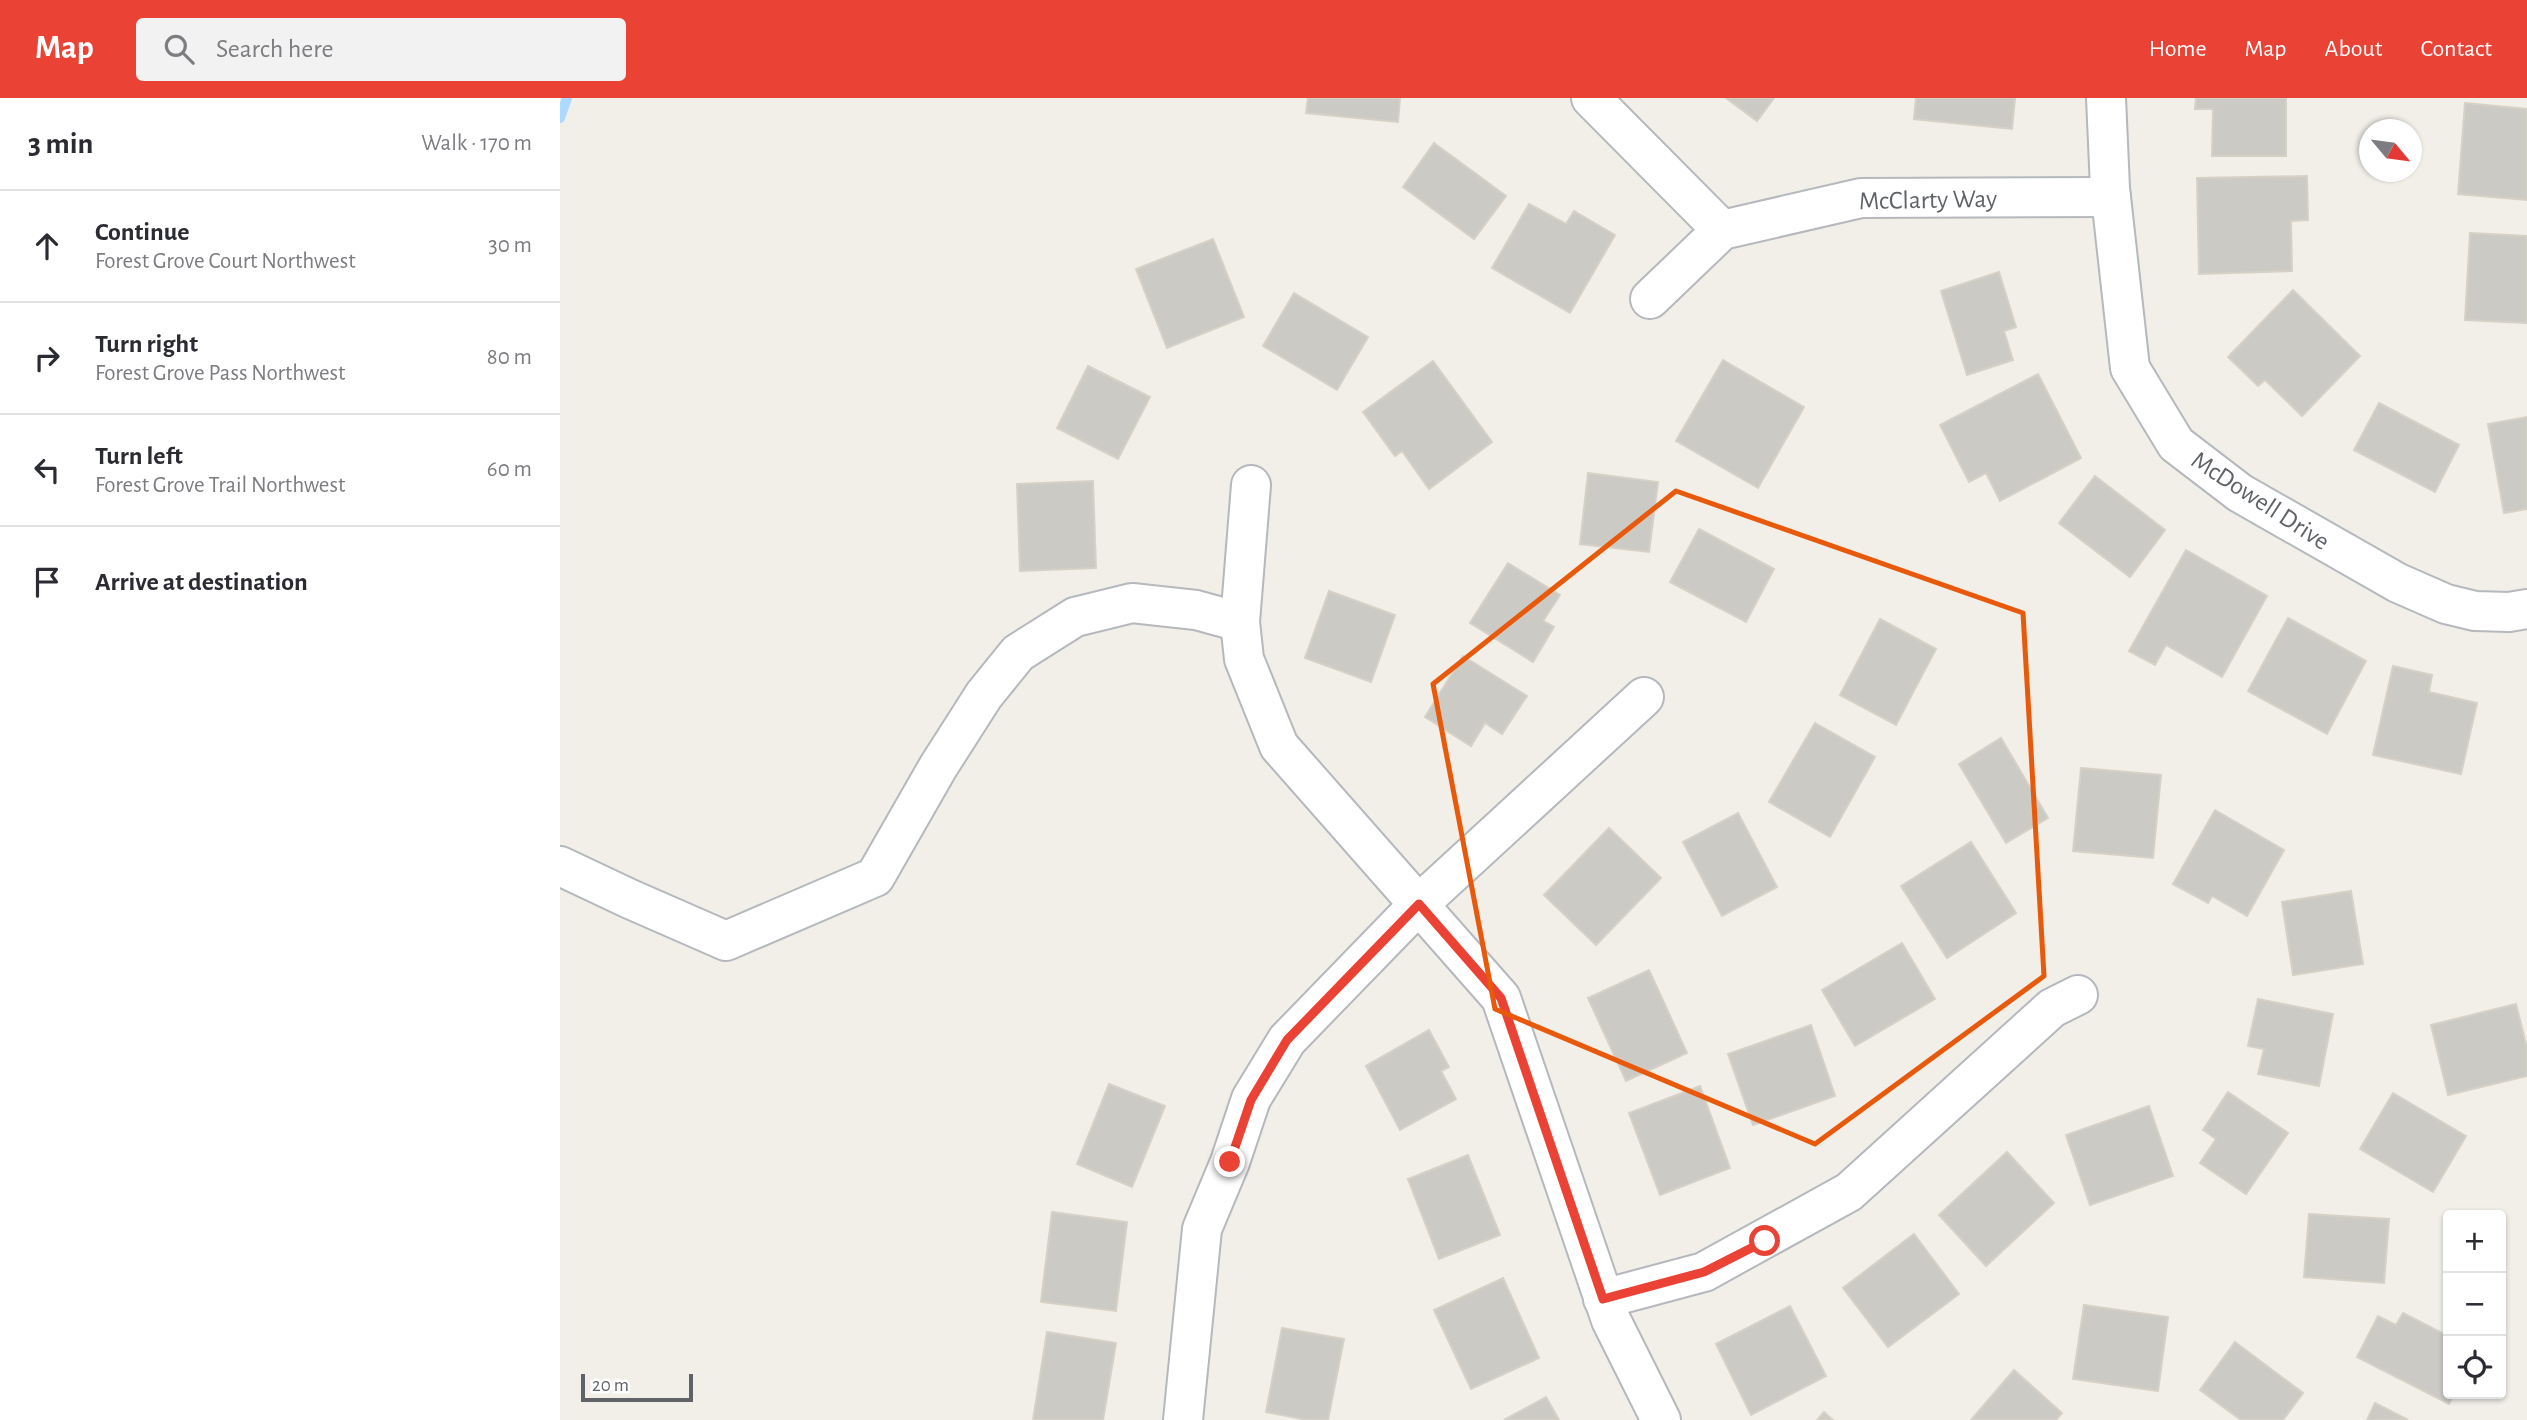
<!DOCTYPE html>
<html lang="en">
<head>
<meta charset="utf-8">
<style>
	body { margin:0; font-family:"Alegreya Sans",sans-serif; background:#f2f2f3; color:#2b2b33 }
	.controls { position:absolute; right:21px; bottom:21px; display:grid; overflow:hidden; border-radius:7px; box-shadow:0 2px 5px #0004 }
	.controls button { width:63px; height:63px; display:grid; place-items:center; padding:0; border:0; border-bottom:2px solid #e1e1e2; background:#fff; color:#2b2b33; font:35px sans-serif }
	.compass { position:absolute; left:1799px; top:21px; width:63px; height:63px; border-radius:50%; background:#fff; box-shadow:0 2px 5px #0004; rotate:119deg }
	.scale { position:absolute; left:21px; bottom:18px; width:112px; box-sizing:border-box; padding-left:7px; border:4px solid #5f6368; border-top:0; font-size:19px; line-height:24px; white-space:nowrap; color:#5f6368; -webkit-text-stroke:5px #fff; paint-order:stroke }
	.stop { position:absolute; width:21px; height:21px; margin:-16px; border:5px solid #ea4335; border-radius:50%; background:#fff }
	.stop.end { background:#ea4335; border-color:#fff; box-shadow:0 2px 7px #0008 }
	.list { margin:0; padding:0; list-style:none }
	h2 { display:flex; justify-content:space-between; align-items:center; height:91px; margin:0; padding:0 28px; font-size:30px }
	h2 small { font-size:23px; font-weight:400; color:#7c7c81 }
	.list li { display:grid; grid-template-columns:46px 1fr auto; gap:21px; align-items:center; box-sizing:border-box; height:112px; padding:0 28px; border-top:2px solid #e1e1e2 }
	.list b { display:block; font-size:26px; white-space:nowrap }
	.list p { margin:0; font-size:23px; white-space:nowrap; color:#7c7c81 }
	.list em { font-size:23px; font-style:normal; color:#7c7c81 }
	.icon { flex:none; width:38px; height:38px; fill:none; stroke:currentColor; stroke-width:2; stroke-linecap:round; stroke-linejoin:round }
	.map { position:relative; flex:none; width:1967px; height:1322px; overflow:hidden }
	header { display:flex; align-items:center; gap:42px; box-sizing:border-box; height:98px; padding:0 35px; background:#ea4335; color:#fff }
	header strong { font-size:33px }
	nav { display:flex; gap:38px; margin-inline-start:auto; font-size:24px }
	.search { width:490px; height:63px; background:#f2f2f3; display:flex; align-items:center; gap:18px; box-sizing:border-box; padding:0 24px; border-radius:7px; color:#7c7c81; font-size:26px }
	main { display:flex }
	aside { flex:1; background:#fff }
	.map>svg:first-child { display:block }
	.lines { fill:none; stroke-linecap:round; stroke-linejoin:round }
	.stream { stroke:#aadaff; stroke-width:10 }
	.building { fill:#cccac5; stroke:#d6d1c6; stroke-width:2 }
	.minor-casing { stroke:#b5b8bc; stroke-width:42 }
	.minor { stroke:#fff; stroke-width:38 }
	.route { stroke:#ea4335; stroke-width:9 }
	.marked { fill:none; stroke:#e8590c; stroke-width:5; stroke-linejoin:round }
	.labels { text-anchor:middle; stroke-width:5; stroke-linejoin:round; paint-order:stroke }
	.street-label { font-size:26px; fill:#5f6368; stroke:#fff }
</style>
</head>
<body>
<header>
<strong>Map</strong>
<div class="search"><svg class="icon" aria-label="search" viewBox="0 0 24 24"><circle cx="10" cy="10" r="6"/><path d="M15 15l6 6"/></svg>Search here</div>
<nav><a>Home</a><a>Map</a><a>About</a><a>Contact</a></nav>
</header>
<main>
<aside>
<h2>3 min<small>Walk · 170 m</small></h2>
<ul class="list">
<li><svg class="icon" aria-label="ahead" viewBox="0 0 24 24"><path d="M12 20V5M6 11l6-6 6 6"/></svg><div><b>Continue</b><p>Forest Grove Court Northwest</p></div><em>30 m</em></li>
<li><svg class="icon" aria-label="right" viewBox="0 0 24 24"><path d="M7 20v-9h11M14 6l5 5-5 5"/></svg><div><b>Turn right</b><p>Forest Grove Pass Northwest</p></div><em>80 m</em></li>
<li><svg class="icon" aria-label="left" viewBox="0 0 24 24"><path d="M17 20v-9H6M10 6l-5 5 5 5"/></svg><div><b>Turn left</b><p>Forest Grove Trail Northwest</p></div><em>60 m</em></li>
<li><svg class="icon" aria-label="arrive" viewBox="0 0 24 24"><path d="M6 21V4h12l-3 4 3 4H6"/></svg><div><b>Arrive at destination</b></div></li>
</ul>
</aside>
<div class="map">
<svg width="1967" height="1322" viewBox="0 0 1967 1322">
	<rect width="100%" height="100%" fill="#f1efe8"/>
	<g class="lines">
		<!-- stream -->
		<polyline class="stream" points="0,20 7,0"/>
	</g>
	<!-- building -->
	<g class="building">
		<polygon points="748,0 840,0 838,24 746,15"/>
		<polygon points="1166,0 1214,0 1197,23"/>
		<polygon points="1356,0 1455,0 1452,31 1354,21"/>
		<polygon points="1636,0 1726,0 1726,58 1652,58 1653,11 1635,11"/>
		<polygon points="1905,5 1967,11 1967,102 1898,96"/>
		<polygon points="874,45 946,98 914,141 843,89"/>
		<polygon points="1747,78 1748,122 1731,123 1732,173 1639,176 1637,80"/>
		<polygon points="969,106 1006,126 1014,113 1055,137 1010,215 932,170"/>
		<polygon points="1910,135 1967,138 1967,225 1905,222"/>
		<polygon points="653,141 684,219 607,250 576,171"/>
		<polygon points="1439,174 1456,229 1444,233 1453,262 1407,277 1381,193"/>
		<polygon points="1733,192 1800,258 1742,318 1705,282 1698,288 1668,259"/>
		<polygon points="734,195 808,239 777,292 703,248"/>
		<polygon points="1163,262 1244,309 1198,390 1116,343"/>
		<polygon points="873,263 932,344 869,391 842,353 835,358 803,314"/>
		<polygon points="528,268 590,299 558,361 497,330"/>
		<polygon points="1478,276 1521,360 1440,403 1426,375 1409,384 1380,327"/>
		<polygon points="1819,305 1899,347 1875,394 1794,352"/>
		<polygon points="1967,319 1967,411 1944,415 1928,326"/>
		<polygon points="1028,375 1098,384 1089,454 1020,446"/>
		<polygon points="1535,378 1605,432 1570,479 1499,425"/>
		<polygon points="533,383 536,470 460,473 457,386"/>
		<polygon points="1139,431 1214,471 1186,524 1110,484"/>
		<polygon points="1626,452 1707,498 1662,579 1606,547 1595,567 1569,553"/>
		<polygon points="948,465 1000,497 983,523 994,529 973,564 910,525"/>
		<polygon points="769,493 835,517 811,584 745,560"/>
		<polygon points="1728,520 1806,563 1767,636 1688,593"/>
		<polygon points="1320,521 1376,551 1336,627 1280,597"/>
		<polygon points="903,558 967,598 942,636 925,625 911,648 865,619"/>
		<polygon points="1833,568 1872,577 1869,594 1917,605 1901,676 1813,657"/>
		<polygon points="1255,625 1315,659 1270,739 1209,704"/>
		<polygon points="1441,640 1488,720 1446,745 1399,666"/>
		<polygon points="1521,670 1601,677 1593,760 1513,753"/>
		<polygon points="1655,712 1724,752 1687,818 1652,798 1648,805 1613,786"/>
		<polygon points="1178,715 1217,789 1162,818 1123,744"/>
		<polygon points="1049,730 1101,780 1036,847 984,797"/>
		<polygon points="1411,744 1456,815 1387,860 1341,788"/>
		<polygon points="1791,793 1803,866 1733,877 1722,804"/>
		<polygon points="1342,845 1375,901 1295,948 1262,892"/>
		<polygon points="1089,872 1127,955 1066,983 1028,900"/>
		<polygon points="1698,901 1773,916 1759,988 1698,976 1704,951 1688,948"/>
		<polygon points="1956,906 1967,950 1967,978 1888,997 1871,927"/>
		<polygon points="1251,927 1275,998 1193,1027 1168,956"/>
		<polygon points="869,932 889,969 881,973 896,1001 840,1032 806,968"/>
		<polygon points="549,986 605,1008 572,1089 517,1066"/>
		<polygon points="1140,988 1170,1070 1100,1097 1069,1015"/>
		<polygon points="1668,994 1728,1035 1686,1096 1640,1065 1656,1041 1643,1032"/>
		<polygon points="1833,995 1906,1038 1873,1094 1800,1051"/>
		<polygon points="1589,1008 1613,1078 1530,1107 1506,1037"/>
		<polygon points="1447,1054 1494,1105 1426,1168 1379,1117"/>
		<polygon points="908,1057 940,1137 879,1161 848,1081"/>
		<polygon points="492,1114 567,1124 556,1213 481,1204"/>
		<polygon points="1749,1116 1829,1121 1824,1185 1744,1179"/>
		<polygon points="1354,1136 1399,1196 1328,1249 1283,1190"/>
		<polygon points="943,1180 979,1260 911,1291 874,1212"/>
		<polygon points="1524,1207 1608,1219 1598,1293 1513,1281"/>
		<polygon points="1230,1208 1266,1278 1191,1317 1156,1246"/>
		<polygon points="1843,1215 1888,1238 1888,1296 1894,1296 1889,1306 1797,1259 1818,1218 1836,1227"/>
		<polygon points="722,1230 784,1241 768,1322 747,1322 706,1314"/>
		<polygon points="487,1234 556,1245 543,1322 473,1322"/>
		<polygon points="1675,1244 1743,1295 1723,1322 1681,1322 1640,1292"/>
		<polygon points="1454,1272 1502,1315 1496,1322 1411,1322"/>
		<polygon points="986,1299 999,1322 944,1322"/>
		<polygon points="1815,1305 1848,1322 1807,1322"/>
		<polygon points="1264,1314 1273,1322 1257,1322"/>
	</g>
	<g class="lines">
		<defs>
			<g id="minor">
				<polyline points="1031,0 1162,132"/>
				<polyline points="1546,0 1550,90 1570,270 1616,346 1680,395 1838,485 1886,506 1915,513 1949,514 1967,511"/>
				<polyline points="1090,201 1162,132 1301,100 1551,99"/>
				<polyline points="691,387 680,524 684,561 719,648 941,900 1051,1222 1101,1322"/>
				<polyline points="0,768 70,801 166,843 315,779 378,669 424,597 458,555 515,519 572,505 636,512 680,524"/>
				<polyline points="1043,1201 1144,1174 1289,1094 1492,910 1518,897"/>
				<polyline points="623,1322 642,1131 670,1064 691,1001 727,942 859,806 1084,599"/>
			</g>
		</defs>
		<!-- minor casing -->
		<use href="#minor" class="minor-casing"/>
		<!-- minor -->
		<use href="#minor" class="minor"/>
	</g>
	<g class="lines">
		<!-- route -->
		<polyline class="route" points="670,1064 691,1002 727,942 859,806 941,900 1043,1201 1144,1174 1205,1143"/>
	</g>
	<!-- marked area -->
	<path class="marked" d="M 1116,393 L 1463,515 L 1484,878 L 1255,1046 L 935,911 L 873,586 Z"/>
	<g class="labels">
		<!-- street labels -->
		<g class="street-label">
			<text transform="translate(1368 101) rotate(-1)" y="9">McClarty Way</text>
			<text transform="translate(1701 402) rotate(33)" y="9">McDowell Drive</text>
		</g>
	</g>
</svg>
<div class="controls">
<button>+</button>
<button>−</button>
<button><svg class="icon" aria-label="locate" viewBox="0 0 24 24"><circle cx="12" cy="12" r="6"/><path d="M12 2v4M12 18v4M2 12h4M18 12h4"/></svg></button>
</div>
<svg class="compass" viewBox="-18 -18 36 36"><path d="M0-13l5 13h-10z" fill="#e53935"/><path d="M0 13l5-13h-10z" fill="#7c7c81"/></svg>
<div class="scale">20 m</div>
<div class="stop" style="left:1205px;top:1143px"></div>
<div class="stop end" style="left:670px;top:1064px"></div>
</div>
</main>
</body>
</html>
